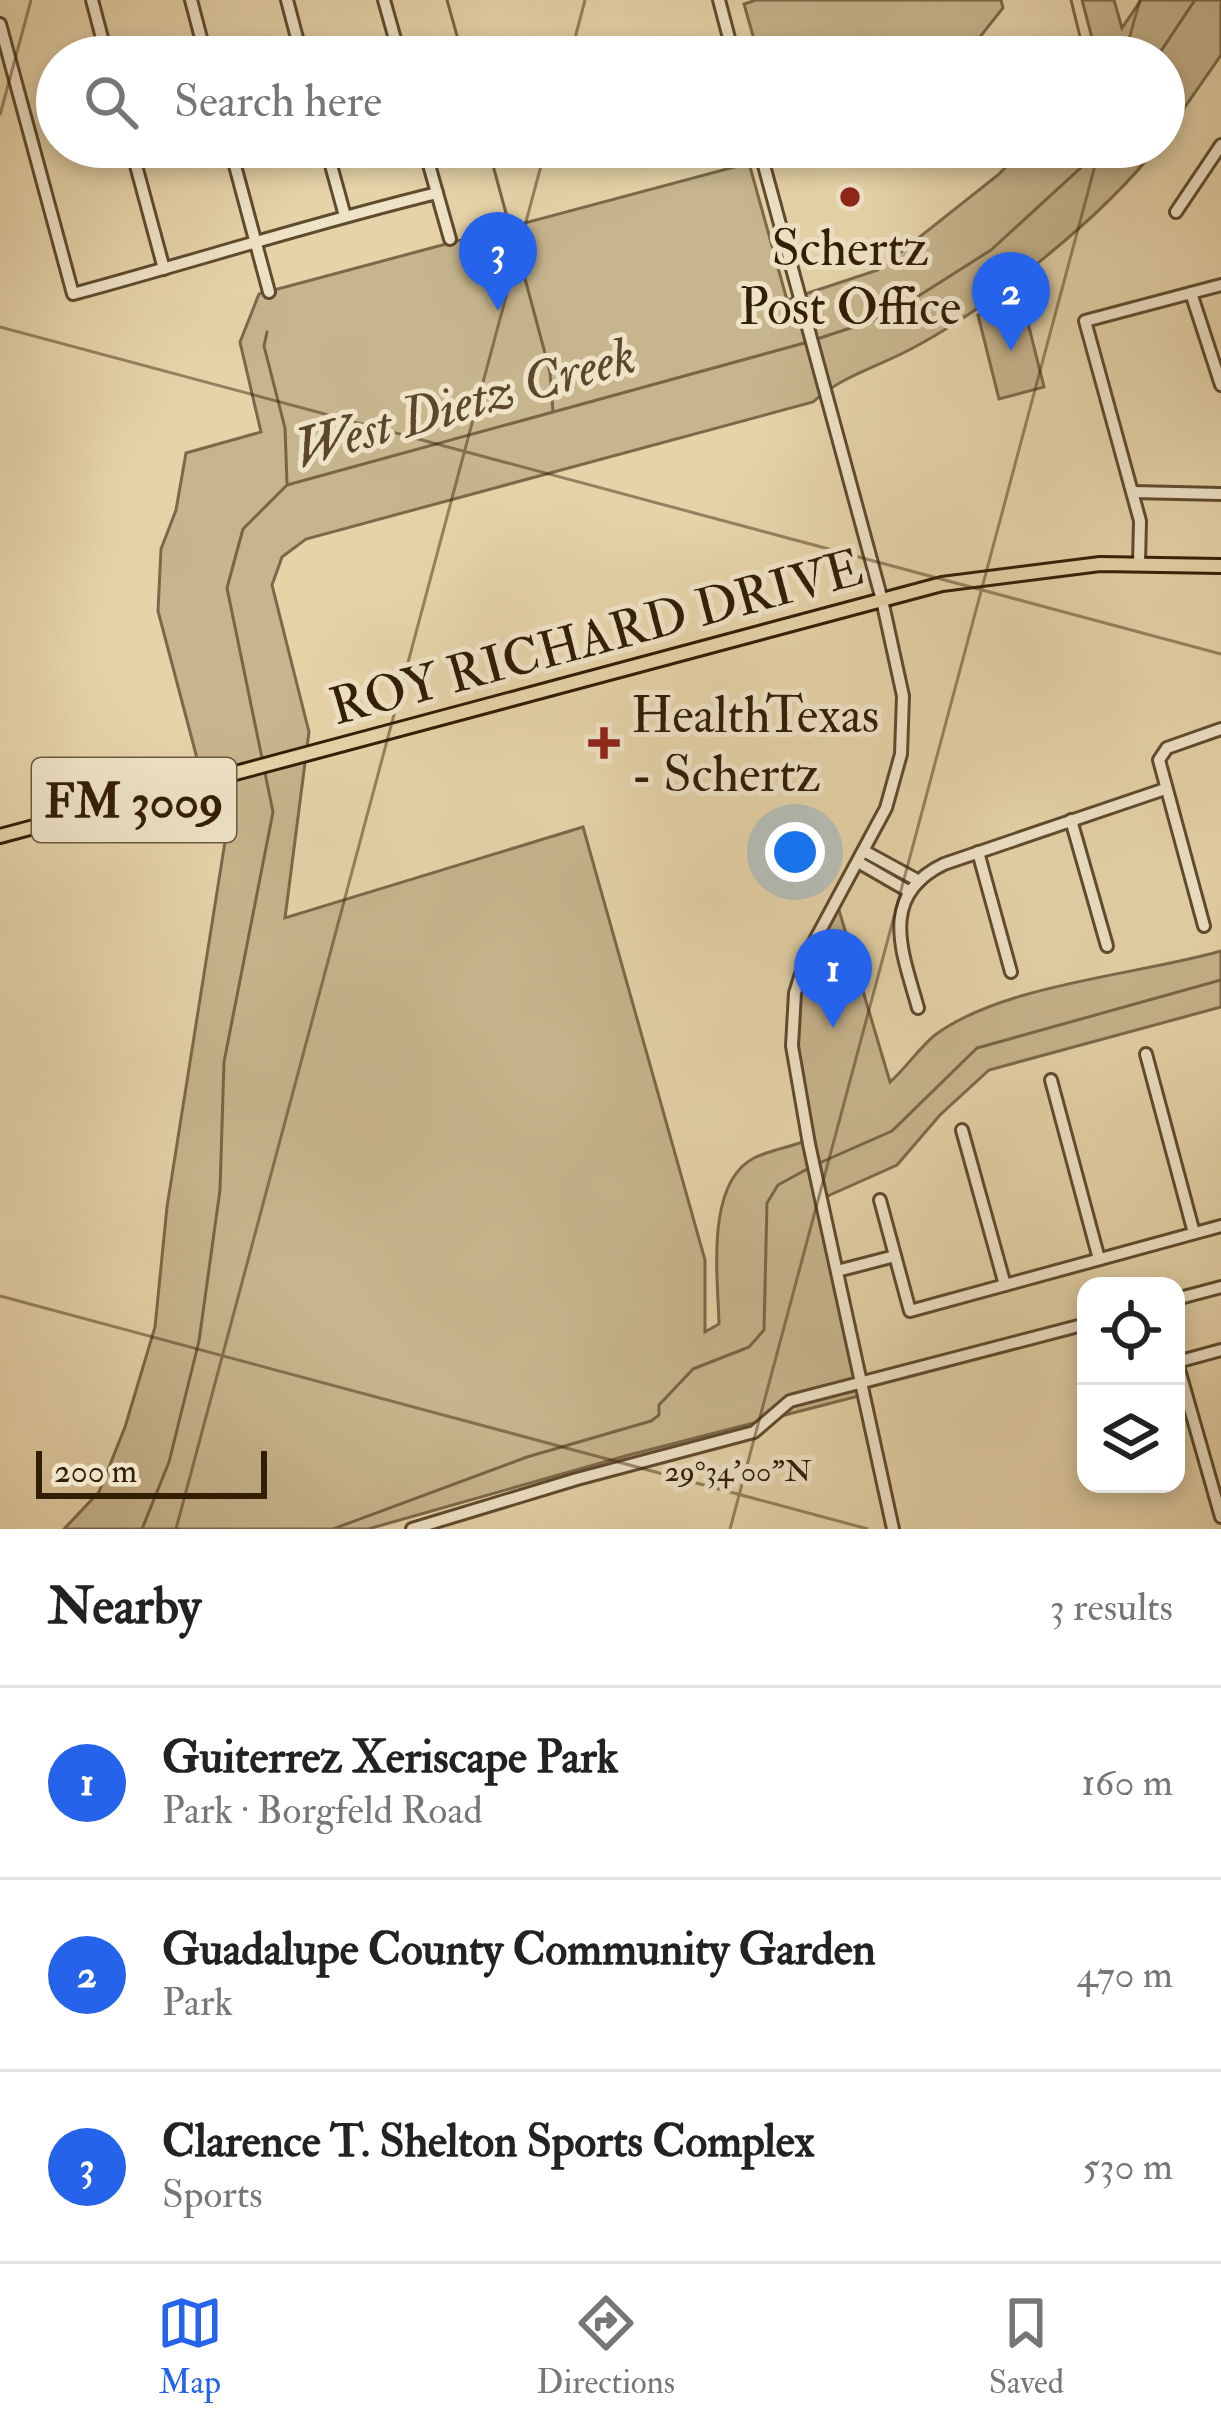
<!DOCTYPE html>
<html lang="en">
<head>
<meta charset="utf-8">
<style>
	body { margin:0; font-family:"IM FELL Double Pica",serif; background:#f2f2f2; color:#222 }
	.controls { position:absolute; right:36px; bottom:36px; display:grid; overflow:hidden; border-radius:24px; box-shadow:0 6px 18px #0003 }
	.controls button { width:108px; height:108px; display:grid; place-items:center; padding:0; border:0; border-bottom:3px solid #e0e0e0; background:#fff; color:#222; font:60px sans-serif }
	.scale { position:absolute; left:36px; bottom:30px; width:231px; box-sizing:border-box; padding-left:12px; border:6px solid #321d05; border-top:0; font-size:33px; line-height:42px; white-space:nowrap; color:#321d05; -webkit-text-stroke:9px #efe3c7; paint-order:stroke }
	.you { position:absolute; left:795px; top:852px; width:42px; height:42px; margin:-30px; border:9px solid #fff; border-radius:50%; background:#1a73e8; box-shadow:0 0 0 18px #1a73e833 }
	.badge { display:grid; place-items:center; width:78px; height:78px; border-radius:50%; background:#2563eb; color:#fff; font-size:39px; font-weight:700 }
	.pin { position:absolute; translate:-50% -99px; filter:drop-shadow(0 3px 6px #0008) }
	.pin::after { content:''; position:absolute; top:63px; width:42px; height:36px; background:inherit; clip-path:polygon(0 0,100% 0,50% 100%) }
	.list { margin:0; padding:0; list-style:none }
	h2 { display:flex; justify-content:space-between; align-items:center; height:156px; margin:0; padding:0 48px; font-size:51px }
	h2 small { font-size:39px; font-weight:400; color:#767676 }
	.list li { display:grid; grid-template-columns:78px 1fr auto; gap:36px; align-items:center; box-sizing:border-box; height:192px; padding:0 48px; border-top:3px solid #e0e0e0 }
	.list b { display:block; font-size:45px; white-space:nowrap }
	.list p { margin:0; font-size:39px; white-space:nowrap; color:#767676 }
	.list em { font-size:39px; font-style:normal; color:#767676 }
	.icon { flex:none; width:66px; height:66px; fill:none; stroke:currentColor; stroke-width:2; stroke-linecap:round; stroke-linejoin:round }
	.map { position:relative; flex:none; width:1221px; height:1529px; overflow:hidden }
	.search { position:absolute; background:#fff; box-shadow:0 6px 18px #0003; left:36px; right:36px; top:36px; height:132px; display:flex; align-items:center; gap:30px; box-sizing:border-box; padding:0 42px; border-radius:66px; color:#767676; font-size:45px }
	.sheet { height:732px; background:#fff }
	nav { display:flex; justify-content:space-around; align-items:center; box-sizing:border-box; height:168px; border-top:3px solid #e0e0e0; background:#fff; font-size:33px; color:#767676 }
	nav a { display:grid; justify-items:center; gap:6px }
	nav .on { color:#2563eb }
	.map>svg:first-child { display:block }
	.green { fill:#c7b58d; stroke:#7c6949; stroke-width:3 }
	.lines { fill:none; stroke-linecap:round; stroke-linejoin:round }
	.stream { stroke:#796646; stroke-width:3 }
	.minor-casing { stroke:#5f4b2e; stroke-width:16 }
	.major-casing { stroke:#321d05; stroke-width:18 }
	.minor { stroke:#efe3c7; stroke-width:10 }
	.major { stroke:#e6d4a9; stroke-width:12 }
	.ticks { fill:none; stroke:#321d05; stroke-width:3; stroke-opacity:0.45 }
	.poi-dot { fill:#8f2418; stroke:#efe3c7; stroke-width:4.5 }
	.labels { text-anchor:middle; stroke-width:10; stroke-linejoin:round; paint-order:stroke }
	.shield { fill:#efe3c7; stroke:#6b583f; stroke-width:3 }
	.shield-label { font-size:48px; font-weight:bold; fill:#321d05 }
	.poi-label { font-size:51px; fill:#321d05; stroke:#efe3c7 }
	.street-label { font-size:51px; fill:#321d05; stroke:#efe3c7 }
	.water-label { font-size:54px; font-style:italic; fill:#5c472b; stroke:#efe3c7 }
	.ticks-label { font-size:30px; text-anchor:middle; fill:#321d05; stroke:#efe3c7; stroke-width:10; stroke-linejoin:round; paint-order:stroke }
</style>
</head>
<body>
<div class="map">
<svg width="1221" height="1529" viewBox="0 0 1221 1529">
	<rect width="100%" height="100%" fill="#e6d4a9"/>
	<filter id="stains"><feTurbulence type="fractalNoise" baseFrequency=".00167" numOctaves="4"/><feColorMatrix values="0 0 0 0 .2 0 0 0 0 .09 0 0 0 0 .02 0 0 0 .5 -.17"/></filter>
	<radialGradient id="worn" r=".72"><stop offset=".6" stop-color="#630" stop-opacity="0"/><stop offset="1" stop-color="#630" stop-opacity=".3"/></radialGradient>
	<!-- green -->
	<g class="green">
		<polygon points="756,0 1001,0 1003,8 964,57 759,57 744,4"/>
		<polygon points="1082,0 1114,0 1122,28 1141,0 1221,0 1221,55 1164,137 1164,57 1097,57"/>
		<path d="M 1026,147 L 1157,147 C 1104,216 987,310 909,350 C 875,368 842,376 813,402 L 306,539 L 282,557 L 272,585 L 309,732 L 285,918 L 583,827 L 705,1260 L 705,1332 L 719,1324 C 718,1278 705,1183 754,1158 C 770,1150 791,1147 808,1140 L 794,1067 L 797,984 L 836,900 L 890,1082 C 906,1068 919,1048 935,1035 C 1004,984 1138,975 1221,951 L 1221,1007 L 989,1070 L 940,1115 L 897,1165 L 821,1199 L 863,1395 L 629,1455 L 368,1529 L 64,1529 L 99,1492 L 125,1427 L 155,1327 L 167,1207 L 231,804 L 198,762 L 158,611 L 161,549 L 176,510 L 186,453 L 261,432 L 240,342 L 259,294 L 749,163 L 787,300 L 878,270 L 998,175 Z"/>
		<polygon points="1023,303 1044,387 999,399 978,315"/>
	</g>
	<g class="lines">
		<!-- stream -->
		<g class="stream">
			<polyline points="447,0 463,57"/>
			<polyline points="1071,0 1085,57"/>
			<polyline points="1157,57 1195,0"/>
			<polyline points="488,147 510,228"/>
			<polyline points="516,245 550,372 553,412"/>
			<polyline points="267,332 264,346 285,428 287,483"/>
			<polyline points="817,339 887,316 991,250 1086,163 1097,147"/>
			<polyline points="263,763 227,588 243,529 287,485 808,342"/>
			<polyline points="817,1164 892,1131 977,1048 1221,980"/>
			<polyline points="142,1529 169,1462 199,1341 220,1190 224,1062 273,812 265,773"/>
			<polyline points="333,1529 527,1457 651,1421 659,1415 659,1405 693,1369 749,1347 764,1330 767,1203 778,1185 809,1168"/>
		</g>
		<defs>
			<g id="minor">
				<polyline points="92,0 107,57"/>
				<polyline points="191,0 206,57"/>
				<polyline points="287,0 302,57"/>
				<polyline points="384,0 400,57"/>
				<polyline points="719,0 734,57"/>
				<path d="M 0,24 L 73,294 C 195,261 314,223 437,193"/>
				<polyline points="131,147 164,269"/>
				<polyline points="230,147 269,292"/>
				<polyline points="326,147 345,216"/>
				<polyline points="424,147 450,239"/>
				<polyline points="759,147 882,600 903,696 901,754 886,808 807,955 795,993 792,1046 809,1144 893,1529"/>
				<polyline points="1176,212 1221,145"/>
				<polyline points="1191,293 1221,385"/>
				<polyline points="1133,492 1221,494"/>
				<polyline points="1139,563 1140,521 1085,321 1221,285"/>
				<polyline points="1071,820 1107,946"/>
				<polyline points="864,851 919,881"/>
				<polyline points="978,852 1011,972"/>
				<polyline points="858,862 910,892"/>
				<polyline points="1204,926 1159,760 1167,748 1221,729"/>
				<path d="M 918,1008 C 903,954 877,896 944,864 L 1165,789"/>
				<polyline points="1146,1054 1194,1233"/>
				<polyline points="1051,1080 1099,1259"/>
				<polyline points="962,1130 1005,1285"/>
				<polyline points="880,1200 910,1311 1221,1226"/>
				<polyline points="837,1271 895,1256"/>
				<polyline points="1176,1299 1221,1287"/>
				<polyline points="1176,1359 1221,1517"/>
				<polyline points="1177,1362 1221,1350"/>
				<polyline points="412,1529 577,1479 754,1432 790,1401 1086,1324"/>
			</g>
			<polyline id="major" points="0,836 942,584 1100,564 1221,566"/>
		</defs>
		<!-- minor casing -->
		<use href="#minor" class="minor-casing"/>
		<!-- major casing -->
		<use href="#major" class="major-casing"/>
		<!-- minor -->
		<use href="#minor" class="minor"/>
		<!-- major -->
		<use href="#major" class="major"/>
	</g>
	<!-- ticks -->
	<path class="ticks" d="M 570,57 L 585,0M 1124,57 L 1140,0M 0,115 L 31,0M 0,327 L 1221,654M 0,1296 L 868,1529M 176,1529 L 546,147M 730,1529 L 1100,147"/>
	<!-- markers -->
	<g class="poi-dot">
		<circle cx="850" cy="197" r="12"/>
		<path d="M598 725h12v12h12v12h-12v12h-12v-12h-12v-12h12z"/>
	</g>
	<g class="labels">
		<!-- shield labels -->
		<rect class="shield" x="32" y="758" width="204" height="84" rx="9"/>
		<g class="shield-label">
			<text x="134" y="817">FM 3009</text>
		</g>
		<!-- poi labels -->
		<g class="poi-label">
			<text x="850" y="265">Schertz<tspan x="850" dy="59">Post Office</tspan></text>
			<text x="631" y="732" text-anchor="start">HealthTexas<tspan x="631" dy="59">- Schertz</tspan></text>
		</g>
		<!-- street labels -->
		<g class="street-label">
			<text transform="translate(596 636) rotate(-15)" y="18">ROY RICHARD DRIVE</text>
		</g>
		<!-- water labels -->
		<g class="water-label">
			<text transform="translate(464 401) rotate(-16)" y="19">West Dietz Creek</text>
		</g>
	</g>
	<g class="ticks-label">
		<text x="738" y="1481">29°34'00"N</text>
	</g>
	<rect width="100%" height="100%" filter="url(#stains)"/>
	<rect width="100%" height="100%" fill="url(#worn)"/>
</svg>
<div class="controls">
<button><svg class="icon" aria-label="locate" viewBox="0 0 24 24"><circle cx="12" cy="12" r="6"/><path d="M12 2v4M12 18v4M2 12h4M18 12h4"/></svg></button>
<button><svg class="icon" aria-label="layers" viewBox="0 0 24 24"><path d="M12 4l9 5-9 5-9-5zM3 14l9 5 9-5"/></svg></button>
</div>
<div class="scale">200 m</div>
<div class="you"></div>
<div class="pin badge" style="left:833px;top:1028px">1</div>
<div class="pin badge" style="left:1011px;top:351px">2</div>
<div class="pin badge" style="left:498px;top:311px">3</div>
<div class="search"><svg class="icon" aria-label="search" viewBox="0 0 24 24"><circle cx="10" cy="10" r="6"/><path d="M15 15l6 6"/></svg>Search here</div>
</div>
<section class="sheet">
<h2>Nearby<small>3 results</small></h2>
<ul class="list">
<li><span class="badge">1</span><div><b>Guiterrez Xeriscape Park</b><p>Park · Borgfeld Road</p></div><em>160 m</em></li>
<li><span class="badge">2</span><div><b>Guadalupe County Community Garden</b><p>Park</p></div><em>470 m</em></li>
<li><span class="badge">3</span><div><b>Clarence T. Shelton Sports Complex</b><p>Sports</p></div><em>530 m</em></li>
</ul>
</section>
<nav>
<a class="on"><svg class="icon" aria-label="map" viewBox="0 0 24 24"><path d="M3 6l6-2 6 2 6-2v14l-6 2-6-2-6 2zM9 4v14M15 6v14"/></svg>Map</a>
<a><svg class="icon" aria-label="directions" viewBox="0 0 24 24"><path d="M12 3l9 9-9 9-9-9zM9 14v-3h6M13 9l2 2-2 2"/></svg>Directions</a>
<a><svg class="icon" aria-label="saved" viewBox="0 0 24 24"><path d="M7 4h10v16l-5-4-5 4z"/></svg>Saved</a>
</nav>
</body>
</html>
